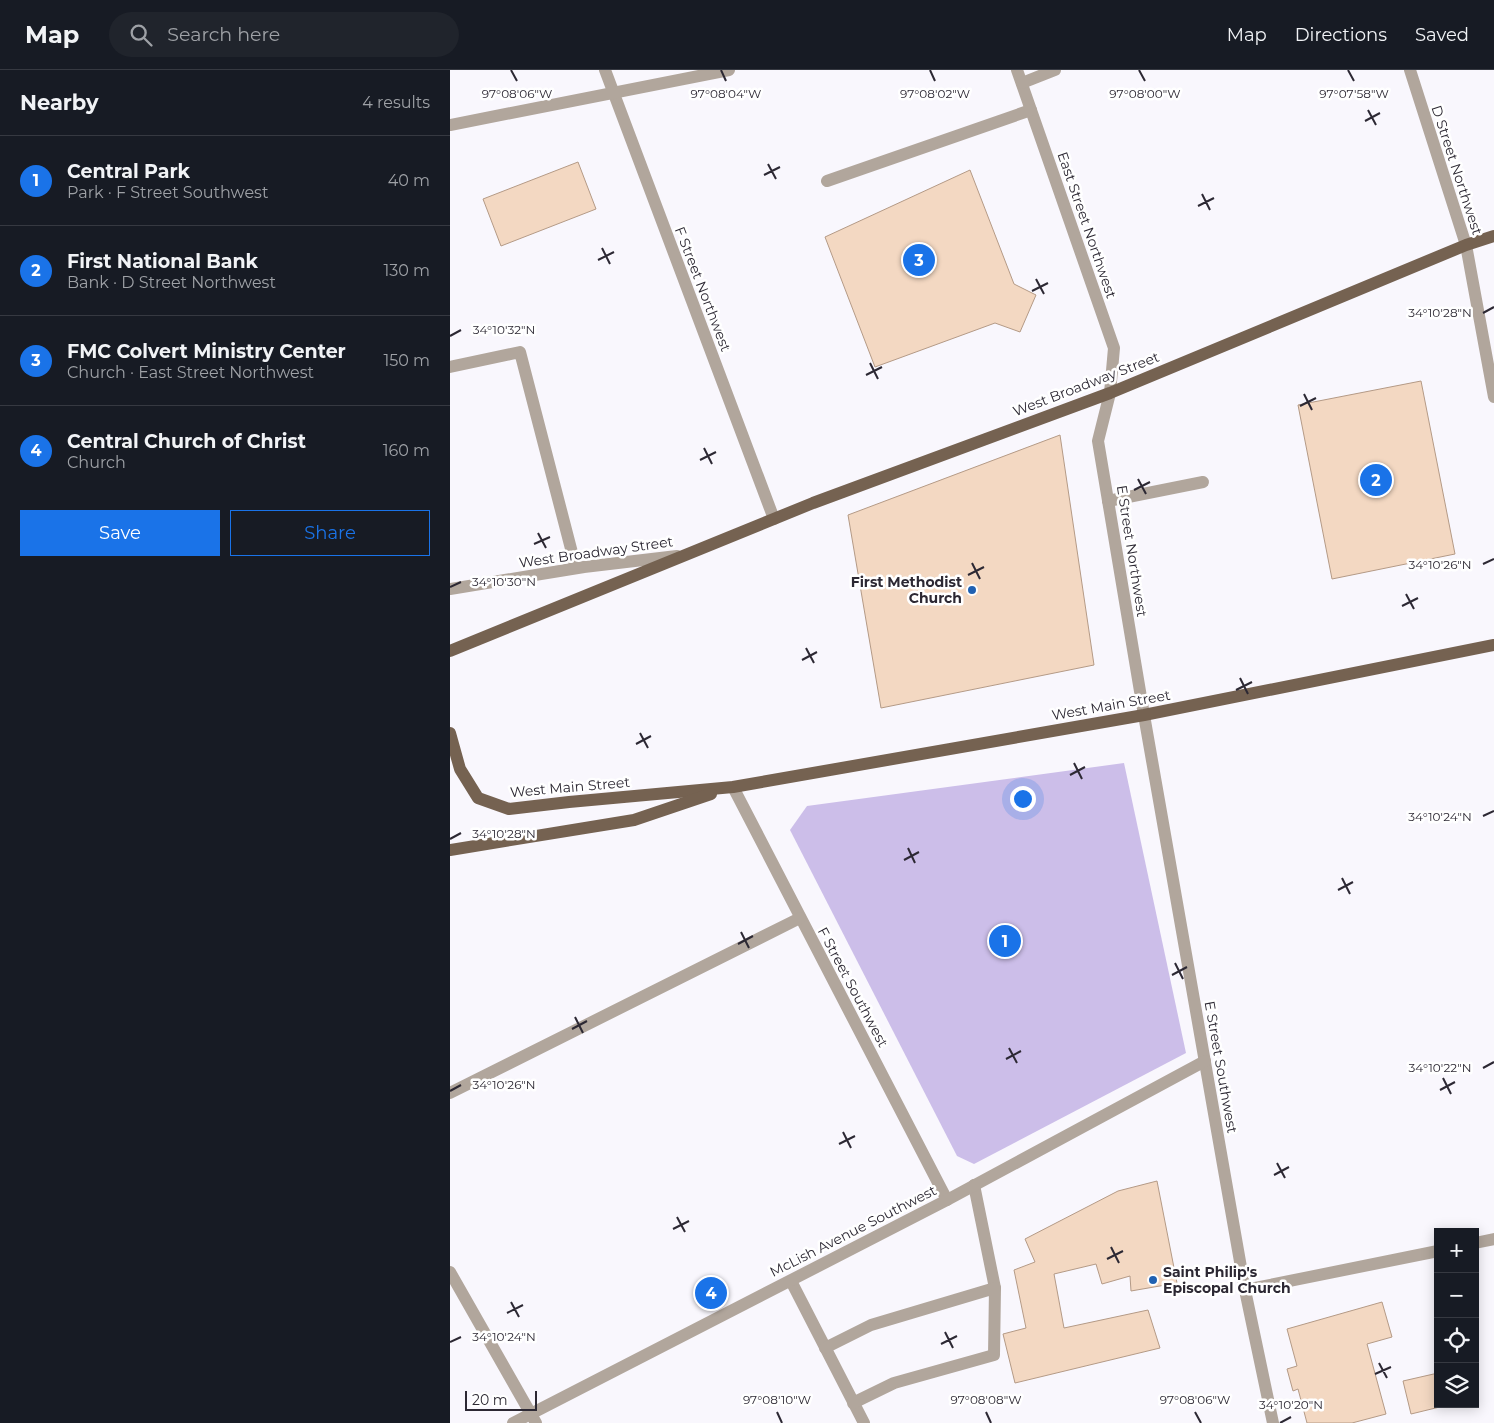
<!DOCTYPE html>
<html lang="en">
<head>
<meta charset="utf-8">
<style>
	body { margin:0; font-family:Montserrat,sans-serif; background:#20242c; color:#f1f3f6 }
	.controls { position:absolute; right:15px; bottom:15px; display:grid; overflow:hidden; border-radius:0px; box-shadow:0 2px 12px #0003 }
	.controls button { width:45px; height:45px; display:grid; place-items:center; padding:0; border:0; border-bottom:1px solid #363941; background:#171b24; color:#f1f3f6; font:25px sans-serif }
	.scale { position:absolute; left:15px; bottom:12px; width:72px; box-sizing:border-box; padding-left:5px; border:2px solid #2c2833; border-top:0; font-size:14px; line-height:18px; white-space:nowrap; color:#2c2833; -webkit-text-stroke:4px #fff; paint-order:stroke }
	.you { position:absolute; left:572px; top:728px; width:18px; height:18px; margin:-12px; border:4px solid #fff; border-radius:50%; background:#1a73e8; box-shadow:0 0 0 8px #1a73e833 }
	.badge { display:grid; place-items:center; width:32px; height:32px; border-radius:50%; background:#1a73e8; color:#fff; font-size:16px; font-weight:700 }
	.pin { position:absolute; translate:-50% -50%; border:2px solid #fff; box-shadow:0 1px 5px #0006 }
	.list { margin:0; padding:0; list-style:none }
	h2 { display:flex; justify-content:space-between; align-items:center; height:65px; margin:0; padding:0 20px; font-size:21px }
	h2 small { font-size:16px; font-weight:400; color:#9ea1a6 }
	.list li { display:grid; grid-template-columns:32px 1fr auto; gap:15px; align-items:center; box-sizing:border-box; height:90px; padding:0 20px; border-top:1px solid #363941 }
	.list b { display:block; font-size:19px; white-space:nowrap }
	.list p { margin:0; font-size:16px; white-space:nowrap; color:#9ea1a6 }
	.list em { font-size:16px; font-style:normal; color:#9ea1a6 }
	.actions { display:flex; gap:10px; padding:15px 20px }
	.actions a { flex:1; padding:11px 0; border:1px solid #1a73e8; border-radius:0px; text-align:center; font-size:18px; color:#1a73e8 }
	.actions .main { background:#1a73e8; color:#fff }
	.icon { flex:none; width:28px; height:28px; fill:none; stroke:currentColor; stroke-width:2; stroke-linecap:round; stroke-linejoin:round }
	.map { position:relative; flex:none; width:1044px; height:1353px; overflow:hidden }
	header { display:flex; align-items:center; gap:30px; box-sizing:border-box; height:70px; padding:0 25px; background:#171b24; border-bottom:1px solid #363941 }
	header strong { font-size:24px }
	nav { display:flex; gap:28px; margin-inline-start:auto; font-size:18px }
	.search { width:350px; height:45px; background:#20242c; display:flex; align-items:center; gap:12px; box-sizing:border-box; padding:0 18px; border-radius:28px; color:#9ea1a6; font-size:19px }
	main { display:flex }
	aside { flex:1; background:#171b24 }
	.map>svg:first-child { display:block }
	.green { fill:#ccbee9 }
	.building { fill:#f3d8c2; stroke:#b49a86 }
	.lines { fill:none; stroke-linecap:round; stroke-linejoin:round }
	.minor { stroke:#b1a69c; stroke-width:12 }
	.major { stroke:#756251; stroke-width:12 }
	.ticks { fill:none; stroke:#2c2833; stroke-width:2 }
	.poi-dot { fill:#2061b2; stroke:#fff; stroke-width:2 }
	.labels { text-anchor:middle; stroke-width:5; stroke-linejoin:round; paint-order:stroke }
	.street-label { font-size:14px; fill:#2c2833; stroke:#fff }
	.poi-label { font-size:14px; font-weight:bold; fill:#2c2833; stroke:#fff; text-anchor:end }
	.ticks-label { font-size:12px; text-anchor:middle; fill:#2c2833; stroke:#fff; stroke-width:5; stroke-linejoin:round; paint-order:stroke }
</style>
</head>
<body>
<header>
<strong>Map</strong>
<div class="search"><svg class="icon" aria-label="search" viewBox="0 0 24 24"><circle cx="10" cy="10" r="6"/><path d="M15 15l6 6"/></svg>Search here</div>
<nav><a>Map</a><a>Directions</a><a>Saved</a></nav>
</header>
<main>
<aside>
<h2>Nearby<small>4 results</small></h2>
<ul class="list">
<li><span class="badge">1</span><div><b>Central Park</b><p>Park · F Street Southwest</p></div><em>40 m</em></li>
<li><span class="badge">2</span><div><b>First National Bank</b><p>Bank · D Street Northwest</p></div><em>130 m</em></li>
<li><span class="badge">3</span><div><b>FMC Colvert Ministry Center</b><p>Church · East Street Northwest</p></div><em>150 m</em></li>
<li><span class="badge">4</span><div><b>Central Church of Christ</b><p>Church</p></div><em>160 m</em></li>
</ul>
<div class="actions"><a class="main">Save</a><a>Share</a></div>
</aside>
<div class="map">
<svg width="1044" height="1353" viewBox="0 0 1044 1353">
	<rect width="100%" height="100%" fill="#f9f7fd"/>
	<!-- green -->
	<polygon class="green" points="674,693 736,983 524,1094 507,1086 340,760 357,736"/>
	<!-- building -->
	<g class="building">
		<polygon points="128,92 146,139 51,176 33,129"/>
		<polygon points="520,100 564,214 586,225 570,262 545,253 425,297 375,167"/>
		<polygon points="971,311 1005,484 882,509 848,335"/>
		<polygon points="610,365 644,595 431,638 398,445"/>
		<polygon points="707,1111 727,1213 681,1221 680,1206 652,1214 646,1194 604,1204 614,1258 698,1240 710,1278 565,1313 553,1264 576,1258 564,1200 585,1192 575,1169 668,1121"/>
		<polygon points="932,1232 942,1267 917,1274 936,1344 902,1353 857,1353 848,1319 843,1321 837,1299 847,1296 837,1259"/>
		<polygon points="988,1303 988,1334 998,1334 998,1335 961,1344 953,1311"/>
	</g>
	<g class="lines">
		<!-- minor -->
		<g class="minor">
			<polyline points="155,0 324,449"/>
			<polyline points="567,0 664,278 660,323 648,371 694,645 795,1220 823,1353"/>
			<polyline points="960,0 1016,175 1044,327"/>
			<polyline points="572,13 605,0"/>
			<polyline points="0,55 279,0"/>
			<polyline points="377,111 581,40"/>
			<polyline points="0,297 70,282 126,498"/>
			<polyline points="658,431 753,412"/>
			<polyline points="0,519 134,497 227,486"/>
			<polyline points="283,717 497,1130"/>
			<polyline points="0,1023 350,848"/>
			<polyline points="524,1115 545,1218"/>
			<polyline points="1025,1173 1044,1169"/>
			<polyline points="0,1202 86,1353"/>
			<polyline points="341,1211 414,1353"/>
			<polyline points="795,1220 988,1181"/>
			<polyline points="375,1278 421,1255 545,1218 544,1285 444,1313 403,1333"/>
			<polyline points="63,1353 497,1130 755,991"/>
		</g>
		<!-- major -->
		<g class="major">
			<polyline points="0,581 363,433 660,323 1016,175 1044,166"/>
			<polyline points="0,663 10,699 28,728 59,739 119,732 283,717 694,645 1044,575"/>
			<polyline points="0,780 184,750 261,724"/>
		</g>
	</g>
	<!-- ticks -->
	<path class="ticks" d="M 61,0 L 67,11M 271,0 L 276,11M 480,0 L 485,11M 689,0 L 695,11M 898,0 L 904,11M 918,40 L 926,55M 915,51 L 930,43M 318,94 L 326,109M 314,105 L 330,97M 752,124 L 760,140M 748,136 L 764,128M 152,178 L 160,194M 148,190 L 164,182M 586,209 L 594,224M 582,221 L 598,213M 1033,243 L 1044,237M 0,266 L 11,260M 420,293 L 428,309M 416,305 L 432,297M 854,324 L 862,340M 850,336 L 866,328M 254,378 L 262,394M 250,390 L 266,382M 688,409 L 696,424M 684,420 L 700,412M 88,463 L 96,478M 84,474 L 100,467M 522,493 L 530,509M 1033,494 L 1044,489M 518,505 L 534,497M 0,517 L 11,512M 956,524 L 964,539M 952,536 L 968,528M 356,578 L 364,593M 352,590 L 367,582M 790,608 L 798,624M 786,620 L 802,612M 190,663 L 198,678M 186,674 L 201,666M 624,693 L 632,709M 620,705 L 635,697M 1033,746 L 1044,741M 0,769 L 11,763M 458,778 L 465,793M 454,790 L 469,782M 892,808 L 900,824M 888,820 L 903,812M 291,862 L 299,878M 288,874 L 303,866M 725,893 L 733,909M 722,905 L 737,897M 125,947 L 133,963M 122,959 L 137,951M 559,978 L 567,993M 556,989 L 571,981M 1033,998 L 1044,992M 993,1008 L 1001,1024M 990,1020 L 1005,1012M 0,1021 L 11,1015M 393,1062 L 401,1078M 389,1074 L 405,1066M 827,1093 L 835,1108M 824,1105 L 839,1097M 227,1147 L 235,1162M 223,1159 L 239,1151M 661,1177 L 669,1193M 657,1189 L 673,1181M 61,1232 L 69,1247M 57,1243 L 73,1235M 495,1262 L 503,1278M 0,1272 L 11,1267M 491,1274 L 507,1266M 929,1293 L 937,1308M 925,1304 L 941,1297M 327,1342 L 332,1353M 536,1342 L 541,1353M 745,1342 L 751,1353M 830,1353 L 841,1347"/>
	<!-- markers -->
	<g class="poi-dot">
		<circle cx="522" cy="520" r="5"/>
		<circle cx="703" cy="1210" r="5"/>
	</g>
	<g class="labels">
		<!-- street labels -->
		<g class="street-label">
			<text transform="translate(1007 100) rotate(72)" y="5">D Street Northwest</text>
			<text transform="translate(637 155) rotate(71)" y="5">East Street Northwest</text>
			<text transform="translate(253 219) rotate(69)" y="5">F Street Northwest</text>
			<text transform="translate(636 314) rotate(-21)" y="5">West Broadway Street</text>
			<text transform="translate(682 481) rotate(81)" y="5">E Street Northwest</text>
			<text transform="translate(146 482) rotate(-8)" y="5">West Broadway Street</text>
			<text transform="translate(661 635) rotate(-10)" y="5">West Main Street</text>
			<text transform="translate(120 717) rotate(-5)" y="5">West Main Street</text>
			<text transform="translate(403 917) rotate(62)" y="5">F Street Southwest</text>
			<text transform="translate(771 997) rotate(80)" y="5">E Street Southwest</text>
			<text transform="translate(403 1161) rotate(-27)" y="5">McLish Avenue Southwest</text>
		</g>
		<!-- poi labels -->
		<g class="poi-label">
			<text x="512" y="517">First Methodist<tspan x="512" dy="16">Church</tspan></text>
			<text x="713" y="1207" text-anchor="start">Saint Philip's<tspan x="713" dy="16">Episcopal Church</tspan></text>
		</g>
	</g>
	<g class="ticks-label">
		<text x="67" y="28">97°08'06"W</text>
		<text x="276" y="28">97°08'04"W</text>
		<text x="485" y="28">97°08'02"W</text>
		<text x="695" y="28">97°08'00"W</text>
		<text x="904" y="28">97°07'58"W</text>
		<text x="990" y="247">34°10'28"N</text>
		<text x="54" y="264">34°10'32"N</text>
		<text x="990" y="499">34°10'26"N</text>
		<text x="54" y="516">34°10'30"N</text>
		<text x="990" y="751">34°10'24"N</text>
		<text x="54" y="768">34°10'28"N</text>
		<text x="990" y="1002">34°10'22"N</text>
		<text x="54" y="1019">34°10'26"N</text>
		<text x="54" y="1271">34°10'24"N</text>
		<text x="327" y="1334">97°08'10"W</text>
		<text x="536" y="1334">97°08'08"W</text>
		<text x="745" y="1334">97°08'06"W</text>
		<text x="841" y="1339">34°10'20"N</text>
	</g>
</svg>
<div class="controls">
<button>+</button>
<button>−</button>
<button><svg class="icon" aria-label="locate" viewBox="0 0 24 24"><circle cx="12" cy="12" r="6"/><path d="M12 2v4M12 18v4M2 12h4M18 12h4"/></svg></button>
<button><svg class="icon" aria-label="layers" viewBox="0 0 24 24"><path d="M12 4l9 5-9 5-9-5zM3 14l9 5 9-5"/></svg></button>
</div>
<div class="scale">20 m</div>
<div class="you"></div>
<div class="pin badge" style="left:555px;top:871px">1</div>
<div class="pin badge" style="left:926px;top:410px">2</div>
<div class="pin badge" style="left:469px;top:190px">3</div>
<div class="pin badge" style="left:261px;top:1223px">4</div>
</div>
</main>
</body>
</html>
